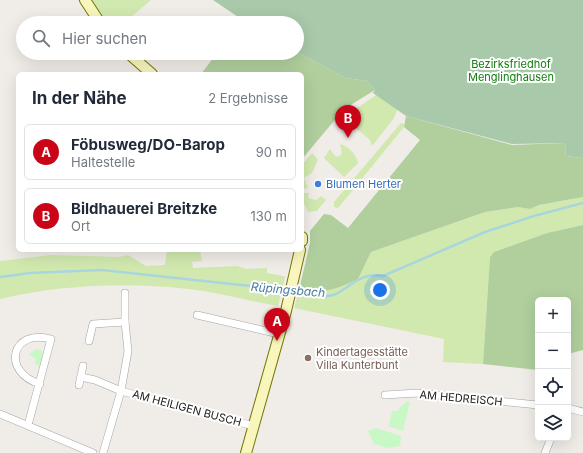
<!DOCTYPE html>
<html lang="de">
<head>
<meta charset="utf-8">
<style>
	body { margin:0; font-family:Inter,sans-serif; background:#f6f6f7; color:#1f2937 }
	.controls { position:absolute; right:12px; bottom:12px; display:grid; overflow:hidden; border-radius:6px; box-shadow:0 4px 16px #0002 }
	.controls button { width:36px; height:36px; display:grid; place-items:center; padding:0; border:0; border-bottom:1px solid #e0e1e3; background:#fff; color:#1f2937; font:20px sans-serif }
	.you { position:absolute; left:380px; top:290px; width:14px; height:14px; margin:-10px; border:3px solid #fff; border-radius:50%; background:#1a73e8; box-shadow:0 0 0 6px #1a73e833 }
	.badge { display:grid; place-items:center; width:26px; height:26px; border-radius:50%; background:#cb0518; color:#fff; font-size:13px; font-weight:700 }
	.pin { position:absolute; translate:-50% -33px; filter:drop-shadow(0 1px 2px #0008) }
	.pin::after { content:''; position:absolute; top:21px; width:14px; height:12px; background:inherit; clip-path:polygon(0 0,100% 0,50% 100%) }
	.list { margin:0; padding:0; list-style:none }
	h2 { display:flex; justify-content:space-between; align-items:center; height:52px; margin:0; padding:0 16px; font-size:17px }
	h2 small { font-size:13px; font-weight:400; color:#747a83 }
	.list li { display:grid; grid-template-columns:26px 1fr auto; gap:12px; align-items:center; box-sizing:border-box; height:56px; margin:0 8px 8px; padding:0 8px; border:1px solid #e0e1e3; border-radius:6px }
	.list b { display:block; font-size:15px; white-space:nowrap }
	.list p { margin:0; font-size:13px; white-space:nowrap; color:#747a83 }
	.list em { font-size:13px; font-style:normal; color:#747a83 }
	.icon { flex:none; width:22px; height:22px; fill:none; stroke:currentColor; stroke-width:2; stroke-linecap:round; stroke-linejoin:round }
	.map { position:relative; flex:none; width:583px; height:453px; overflow:hidden }
	.search { position:absolute; background:#fff; box-shadow:0 4px 16px #0002; left:16px; top:16px; width:288px; height:44px; display:flex; align-items:center; gap:10px; box-sizing:border-box; padding:0 14px; border-radius:22px; color:#747a83; font-size:15px }
	.panel { position:absolute; background:#fff; box-shadow:0 4px 16px #0002; left:16px; top:72px; width:288px; height:180px; border-radius:6px }
	.map>svg:first-child { display:block }
	.grass { fill:#d1e9af }
	.forest { fill:#b0cf9d }
	.cemetery { fill:#a9c9ab }
	.park { fill:#c7f8c6 }
	.lines { fill:none; stroke-linecap:round; stroke-linejoin:round }
	.stream { stroke:#a9d6dd; stroke-width:2.5 }
	.street-casing { stroke:#a4a4a4; stroke-width:8 }
	.secondary-casing { stroke:#757708; stroke-width:12 }
	.street { stroke:#fff; stroke-width:7 }
	.secondary { stroke:#f8f6bd; stroke-width:10 }
	.shop-dot { fill:#3f7fe0; stroke:#fff; stroke-width:1.5 }
	.education-dot { fill:#8d6e63; stroke:#fff; stroke-width:1.5 }
	.labels { text-anchor:middle; stroke-width:4; stroke-linejoin:round; paint-order:stroke }
	.park-label { font-size:11px; fill:#107e0f; stroke:#fff }
	.shop-label { font-size:11px; fill:#366cbe; stroke:#fff; text-anchor:start }
	.education-label { font-size:11px; fill:#785e54; stroke:#fff; text-anchor:start }
	.street-label { font-size:11px; fill:#202020; stroke:#fff }
	.water-label { font-size:12px; font-style:italic; fill:#487b9e; stroke:#fff }
</style>
</head>
<body>
<div class="map">
<svg width="583" height="453" viewBox="0 0 583 453">
	<rect width="100%" height="100%" fill="#f0ece7"/>
	<!-- grass -->
	<g class="grass">
		<polygon points="91,0 151,0 124,23 105,23"/>
		<polygon points="376,95 398,108 394,118 372,146 370,140 355,127 355,123 346,116"/>
		<polygon points="401,123 404,124 404,127 338,208 334,207 334,202"/>
		<path d="M 340,144 C 348,146 357,155 358,163 L 344,177 L 324,158 L 330,149 L 336,157 L 340,156 L 342,153 Z"/>
		<polygon points="312,153 318,160 312,173 304,178 308,188 302,189 302,165"/>
		<polygon points="302,193 309,193 308,198 316,200 321,196 326,200 317,211 308,212 302,199"/>
		<polygon points="583,197 583,225 547,233 494,252 490,257 483,364 443,362 444,339 294,308 299,290 319,292 358,279 371,252 485,212 518,207 530,209 539,205"/>
		<path d="M 167,250 L 200,250 L 202,261 L 192,262 L 193,268 L 237,266 L 246,269 L 267,268 L 267,273 L 283,276 L 285,277 L 278,306 C 248,301 218,292 188,289 C 129,282 58,285 0,299 L 0,261 L 51,255 L 119,257 L 128,255 L 146,266 L 165,265 Z"/>
	</g>
	<!-- forest -->
	<g class="forest">
		<polygon points="297,52 346,78 367,81 375,90 344,109 302,159 302,74 201,74 217,53"/>
		<path d="M 406,116 L 512,145 L 565,143 L 566,156 L 583,158 L 583,197 L 539,205 L 530,209 L 518,207 L 485,212 L 371,252 L 358,279 C 334,290 326,293 299,290 L 310,243 L 310,231 L 324,214 L 331,215 L 348,228 L 420,140 L 404,127 Z"/>
		<polygon points="583,225 583,350 568,354 568,300 538,300 538,370 483,364 490,257 494,252 547,233"/>
	</g>
	<!-- cemetery -->
	<polygon class="cemetery" points="213,0 583,0 583,158 566,156 565,143 512,144 406,116 373,93 375,90 367,81 346,78 297,52 297,23 247,23"/>
	<!-- park -->
	<g class="park">
		<polygon points="36,349 41,350 43,354 41,366 35,364 36,359 29,354"/>
		<polygon points="408,401 410,403 403,430 402,431 389,426 392,411 398,411 402,405"/>
		<polygon points="376,428 401,436 400,446 388,448 374,444 368,431"/>
	</g>
	<g class="lines">
		<!-- stream -->
		<g class="stream">
			<polyline points="0,277 30,273 102,270 250,286 288,292"/>
			<path d="M 292,293 C 305,294 324,299 336,294 C 353,285 361,272 383,276 L 485,232 L 534,216 L 583,203"/>
		</g>
		<defs>
			<g id="street">
				<polyline points="197,315 279,334"/>
				<polyline points="89,341 93,324 125,322"/>
				<polyline points="81,377 95,380 121,391 254,426"/>
				<polyline points="79,385 83,366"/>
				<polyline points="385,395 417,393 538,405"/>
				<polyline points="568,408 583,412"/>
				<polyline points="0,414 93,453"/>
				<path d="M 28,425 L 51,339 C 11,328 1,372 40,384"/>
				<polyline points="103,453 121,391 128,351 125,322 125,293"/>
				<polyline points="545,453 551,438"/>
			</g>
			<g id="secondary">
				<polyline points="85,0 100,23"/>
				<polyline points="128,53 152,74"/>
				<polyline points="302,237 302,241"/>
				<polyline points="246,453 286,311 300,250"/>
			</g>
		</defs>
		<!-- street casing -->
		<use href="#street" class="street-casing"/>
		<!-- secondary casing -->
		<use href="#secondary" class="secondary-casing"/>
		<!-- street -->
		<use href="#street" class="street"/>
		<!-- secondary -->
		<use href="#secondary" class="secondary"/>
	</g>
	<!-- markers -->
	<circle class="shop-dot" cx="318" cy="184" r="4"/>
	<circle class="education-dot" cx="308" cy="358" r="4"/>
	<g class="labels">
		<!-- park labels -->
		<g class="park-label">
			<text x="511" y="68">Bezirksfriedhof<tspan x="511" dy="13">Menglinghausen</tspan></text>
		</g>
		<!-- shop labels -->
		<g class="shop-label">
			<text x="326" y="188">Blumen Herter</text>
		</g>
		<!-- education labels -->
		<g class="education-label">
			<text x="316" y="356">Kindertagesstätte<tspan x="316" dy="13">Villa Kunterbunt</tspan></text>
		</g>
		<!-- street labels -->
		<g class="street-label">
			<text transform="translate(461 398) rotate(5)" y="4">AM HEDREISCH</text>
			<text transform="translate(187 408) rotate(15)" y="4">AM HEILIGEN BUSCH</text>
		</g>
		<!-- water labels -->
		<g class="water-label">
			<text transform="translate(288 290) rotate(5)" y="4">Rüpingsbach</text>
		</g>
	</g>
</svg>
<div class="controls">
<button>+</button>
<button>−</button>
<button><svg class="icon" aria-label="locate" viewBox="0 0 24 24"><circle cx="12" cy="12" r="6"/><path d="M12 2v4M12 18v4M2 12h4M18 12h4"/></svg></button>
<button><svg class="icon" aria-label="layers" viewBox="0 0 24 24"><path d="M12 4l9 5-9 5-9-5zM3 14l9 5 9-5"/></svg></button>
</div>
<div class="you"></div>
<div class="pin badge" style="left:277px;top:341px">A</div>
<div class="pin badge" style="left:348px;top:138px">B</div>
<div class="search"><svg class="icon" aria-label="search" viewBox="0 0 24 24"><circle cx="10" cy="10" r="6"/><path d="M15 15l6 6"/></svg>Hier suchen</div>
<section class="panel">
<h2>In der Nähe<small>2 Ergebnisse</small></h2>
<ul class="list">
<li><span class="badge">A</span><div><b>Föbusweg/DO-Barop</b><p>Haltestelle</p></div><em>90 m</em></li>
<li><span class="badge">B</span><div><b>Bildhauerei Breitzke</b><p>Ort</p></div><em>130 m</em></li>
</ul>
</section>
</div>
</body>
</html>
